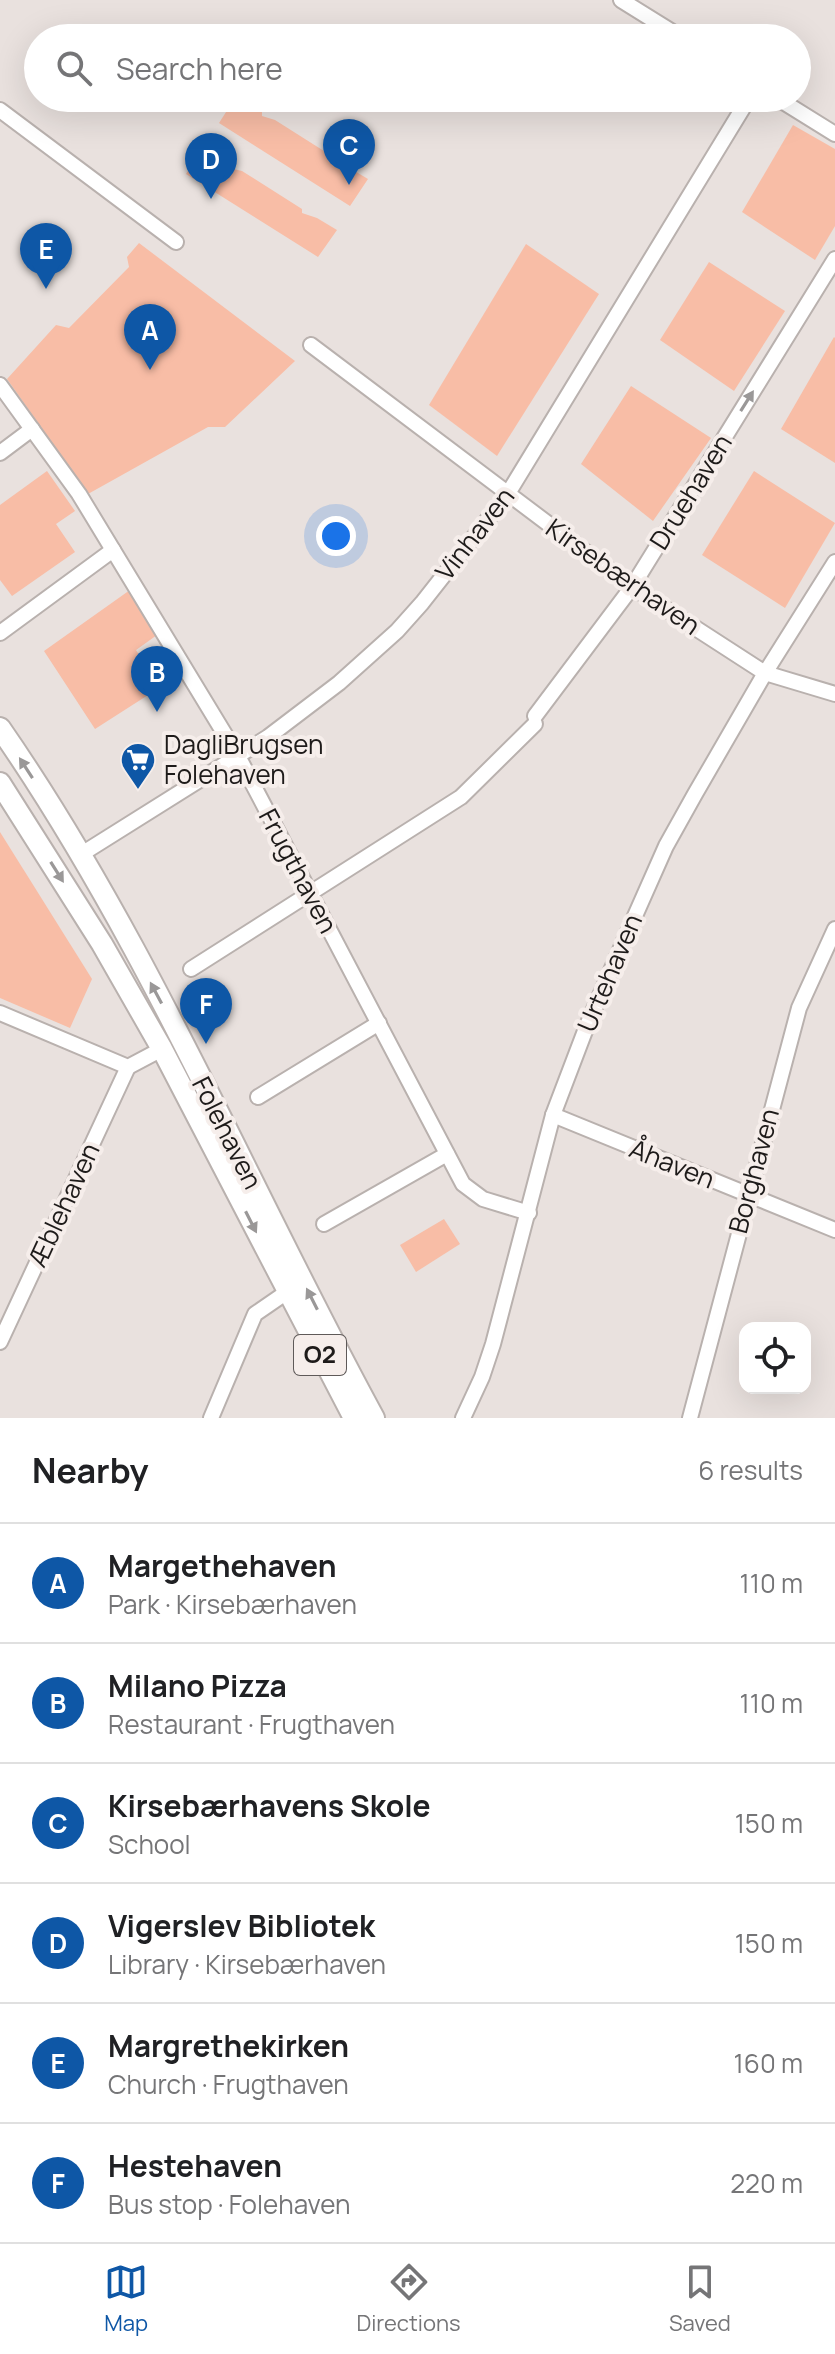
<!DOCTYPE html>
<html lang="en">
<head>
<meta charset="utf-8">
<style>
	body { margin:0; font-family:Manrope,sans-serif; background:#f6f6f6; color:#202124 }
	.controls { position:absolute; right:24px; bottom:24px; display:grid; overflow:hidden; border-radius:16px; box-shadow:0 8px 32px #0002 }
	.controls button { width:72px; height:72px; display:grid; place-items:center; padding:0; border:0; border-bottom:2px solid #e0e0e0; background:#fff; color:#202124; font:40px sans-serif }
	.you { position:absolute; left:336px; top:536px; width:28px; height:28px; margin:-20px; border:6px solid #fff; border-radius:50%; background:#1a73e8; box-shadow:0 0 0 12px #1a73e833 }
	.badge { display:grid; place-items:center; width:52px; height:52px; border-radius:50%; background:#0e57a6; color:#fff; font-size:26px; font-weight:700 }
	.pin { position:absolute; translate:-50% -66px; filter:drop-shadow(0 2px 4px #0008) }
	.pin::after { content:''; position:absolute; top:42px; width:28px; height:24px; background:inherit; clip-path:polygon(0 0,100% 0,50% 100%) }
	.list { margin:0; padding:0; list-style:none }
	h2 { display:flex; justify-content:space-between; align-items:center; height:104px; margin:0; padding:0 32px; font-size:34px }
	h2 small { font-size:26px; font-weight:400; color:#757577 }
	.list li { display:grid; grid-template-columns:52px 1fr auto; gap:24px; align-items:center; box-sizing:border-box; height:120px; padding:0 32px; border-top:2px solid #e0e0e0 }
	.list b { display:block; font-size:30px; white-space:nowrap }
	.list p { margin:0; font-size:26px; white-space:nowrap; color:#757577 }
	.list em { font-size:26px; font-style:normal; color:#757577 }
	.icon { flex:none; width:44px; height:44px; fill:none; stroke:currentColor; stroke-width:2; stroke-linecap:round; stroke-linejoin:round }
	.map { position:relative; flex:none; width:835px; height:1418px; overflow:hidden }
	.search { position:absolute; background:#fff; box-shadow:0 8px 32px #0002; left:24px; right:24px; top:24px; height:88px; display:flex; align-items:center; gap:20px; box-sizing:border-box; padding:0 28px; border-radius:44px; color:#757577; font-size:30px }
	.sheet { height:824px; background:#fff }
	nav { display:flex; justify-content:space-around; align-items:center; box-sizing:border-box; height:112px; border-top:2px solid #e0e0e0; background:#fff; font-size:22px; color:#757577 }
	nav a { display:grid; justify-items:center; gap:4px }
	nav .on { color:#0e57a6 }
	.map>svg:first-child { display:block }
	.green { fill:#f8bda6 }
	.lines { fill:none; stroke-linecap:round; stroke-linejoin:round }
	.street-casing { stroke:#b9b1ae; stroke-width:18 }
	.primary-casing { stroke:#b9b1ae; stroke-width:24 }
	.street { stroke:#fff; stroke-width:14 }
	.primary { stroke:#fff; stroke-width:20 }
	.oneway { fill:#9a9898 }
	.labels { text-anchor:middle; stroke-width:8; stroke-linejoin:round; paint-order:stroke }
	.shield { fill:#f6eeeb; stroke:#5f5a59; stroke-width:2 }
	.shield-label { font-size:24px; font-weight:bold; fill:#1e1b1a }
	.street-label { font-size:26px; fill:#1e1b1a; stroke:#f6eeeb }
	.poi-label { font-size:26px; fill:#1e1b1a; stroke:#f6eeeb; text-anchor:start }
</style>
</head>
<body>
<div class="map">
<svg width="835" height="1418" viewBox="0 0 835 1418">
	<rect width="100%" height="100%" fill="#e9e1de"/>
	<!-- green -->
	<g class="green">
		<polygon points="235,98 242,98 262,112 262,116 275,120 335,158 334,162 348,167 368,179 350,206 219,123"/>
		<polygon points="793,125 835,149 835,226 815,260 742,212"/>
		<polygon points="204,146 229,163 229,168 242,171 302,209 302,213 317,218 337,230 318,257 186,174"/>
		<polygon points="139,243 295,361 225,427 208,427 88,494 7,379 56,325 69,328 129,267 127,257"/>
		<polygon points="526,244 599,294 497,456 429,405"/>
		<polygon points="709,262 785,311 734,391 660,340"/>
		<polygon points="834,337 835,338 835,463 781,429"/>
		<polygon points="631,386 711,438 653,521 581,464"/>
		<polygon points="47,471 75,511 56,524 75,552 12,596 0,580 0,505"/>
		<polygon points="754,471 835,523 785,608 702,555"/>
		<polygon points="130,590 157,635 136,650 159,688 95,729 44,651"/>
		<polygon points="0,832 92,979 70,1028 0,998"/>
		<polygon points="444,1219 460,1244 416,1272 400,1245"/>
	</g>
	<g class="lines">
		<defs>
			<g id="street">
				<polyline points="621,0 682,38"/>
				<polyline points="777,98 835,134"/>
				<polyline points="0,110 176,242"/>
				<polyline points="311,345 632,587 765,673 835,694"/>
				<polyline points="0,385 79,494 238,756 463,1184 483,1199 529,1213"/>
				<polyline points="0,453 32,429"/>
				<polyline points="0,633 113,550"/>
				<polyline points="535,716 632,587 835,259"/>
				<polyline points="80,855 268,737 339,683 397,631 422,603 507,495 749,98"/>
				<polyline points="191,969 461,797 535,724"/>
				<polyline points="0,1013 128,1067 162,1049"/>
				<polyline points="258,1097 379,1023"/>
				<polyline points="553,1115 835,1230"/>
				<polyline points="324,1224 447,1154"/>
				<polyline points="0,1342 128,1067"/>
				<polyline points="211,1418 255,1314 287,1292"/>
				<polyline points="463,1418 482,1377 493,1344 553,1115 588,1023 631,925 666,846 695,794 765,673 835,562"/>
				<polyline points="690,1418 799,1008 835,929"/>
			</g>
			<g id="primary">
				<path d="M 0,728 C 149,943 249,1189 374,1418"/>
				<polyline points="0,783 102,944 162,1049 354,1418"/>
			</g>
		</defs>
		<!-- street casing -->
		<use href="#street" class="street-casing"/>
		<!-- primary casing -->
		<use href="#primary" class="primary-casing"/>
		<!-- street -->
		<use href="#street" class="street"/>
		<!-- primary -->
		<use href="#primary" class="primary"/>
	</g>
	<!-- one-way arrows -->
	<defs><path id="oneway-solid" d="M-6-.8H1V-3.2L6.5 0L1 3.2V.8H-6Z" transform="scale(2)"/></defs>
	<g class="oneway">
		<use href="#oneway-solid" transform="translate(747 401) rotate(-58)"/>
		<use href="#oneway-solid" transform="translate(26 768) rotate(-123)"/>
		<use href="#oneway-solid" transform="translate(57 872) rotate(58)"/>
		<use href="#oneway-solid" transform="translate(156 993) rotate(-118)"/>
		<use href="#oneway-solid" transform="translate(251 1222) rotate(63)"/>
		<use href="#oneway-solid" transform="translate(312 1299) rotate(-117)"/>
	</g>
	<!-- icons -->
	<defs>
		<symbol id="supermarket-pin" viewBox="-11 -11 22 30"><path d="M0 17L-7.5 6A9.5 9.5 0 1 1 7.5 6Z" fill="#0e57a6" stroke="#f6eeeb"/><path d="M-6-5.5h2.5l.6 2H6L4.5 2H-2.5L-4.4-4H-6ZM-1.5 3.2a1.3 1.3 0 1 0 .1 0ZM3 3.2a1.3 1.3 0 1 0 .1 0Z" fill="#fff"/></symbol>
	</defs>
	<g fill-rule="evenodd">
		<use href="#supermarket-pin" x="118" y="740" width="40" height="54"/>
	</g>
	<g class="labels">
		<!-- shield labels -->
		<rect class="shield" x="294" y="1335" width="52" height="40" rx="6"/>
		<g class="shield-label">
			<text x="320" y="1363">O2</text>
		</g>
		<!-- street labels -->
		<g class="street-label">
			<text transform="translate(691 492) rotate(-58)" y="9">Druehaven</text>
			<text transform="translate(475 534) rotate(-52)" y="9">Vinhaven</text>
			<text transform="translate(623 577) rotate(35)" y="9">Kirsebærhaven</text>
			<text transform="translate(298 871) rotate(62)" y="9">Frugthaven</text>
			<text transform="translate(610 973) rotate(-67)" y="9">Urtehaven</text>
			<text transform="translate(227 1133) rotate(63)" y="9">Folehaven</text>
			<text transform="translate(672 1164) rotate(22)" y="9">Åhaven</text>
			<text transform="translate(754 1171) rotate(-75)" y="9">Borghaven</text>
			<text transform="translate(64 1205) rotate(-65)" y="9">Æblehaven</text>
		</g>
		<!-- poi labels -->
		<g class="poi-label">
			<text x="164" y="754">DagliBrugsen<tspan x="164" dy="30">Folehaven</tspan></text>
		</g>
	</g>
</svg>
<div class="controls">
<button><svg class="icon" aria-label="locate" viewBox="0 0 24 24"><circle cx="12" cy="12" r="6"/><path d="M12 2v4M12 18v4M2 12h4M18 12h4"/></svg></button>
</div>
<div class="you"></div>
<div class="pin badge" style="left:150px;top:370px">A</div>
<div class="pin badge" style="left:157px;top:712px">B</div>
<div class="pin badge" style="left:349px;top:185px">C</div>
<div class="pin badge" style="left:211px;top:199px">D</div>
<div class="pin badge" style="left:46px;top:289px">E</div>
<div class="pin badge" style="left:206px;top:1044px">F</div>
<div class="search"><svg class="icon" aria-label="search" viewBox="0 0 24 24"><circle cx="10" cy="10" r="6"/><path d="M15 15l6 6"/></svg>Search here</div>
</div>
<section class="sheet">
<h2>Nearby<small>6 results</small></h2>
<ul class="list">
<li><span class="badge">A</span><div><b>Margethehaven</b><p>Park · Kirsebærhaven</p></div><em>110 m</em></li>
<li><span class="badge">B</span><div><b>Milano Pizza</b><p>Restaurant · Frugthaven</p></div><em>110 m</em></li>
<li><span class="badge">C</span><div><b>Kirsebærhavens Skole</b><p>School</p></div><em>150 m</em></li>
<li><span class="badge">D</span><div><b>Vigerslev Bibliotek</b><p>Library · Kirsebærhaven</p></div><em>150 m</em></li>
<li><span class="badge">E</span><div><b>Margrethekirken</b><p>Church · Frugthaven</p></div><em>160 m</em></li>
<li><span class="badge">F</span><div><b>Hestehaven</b><p>Bus stop · Folehaven</p></div><em>220 m</em></li>
</ul>
</section>
<nav>
<a class="on"><svg class="icon" aria-label="map" viewBox="0 0 24 24"><path d="M3 6l6-2 6 2 6-2v14l-6 2-6-2-6 2zM9 4v14M15 6v14"/></svg>Map</a>
<a><svg class="icon" aria-label="directions" viewBox="0 0 24 24"><path d="M12 3l9 9-9 9-9-9zM9 14v-3h6M13 9l2 2-2 2"/></svg>Directions</a>
<a><svg class="icon" aria-label="saved" viewBox="0 0 24 24"><path d="M7 4h10v16l-5-4-5 4z"/></svg>Saved</a>
</nav>
</body>
</html>
